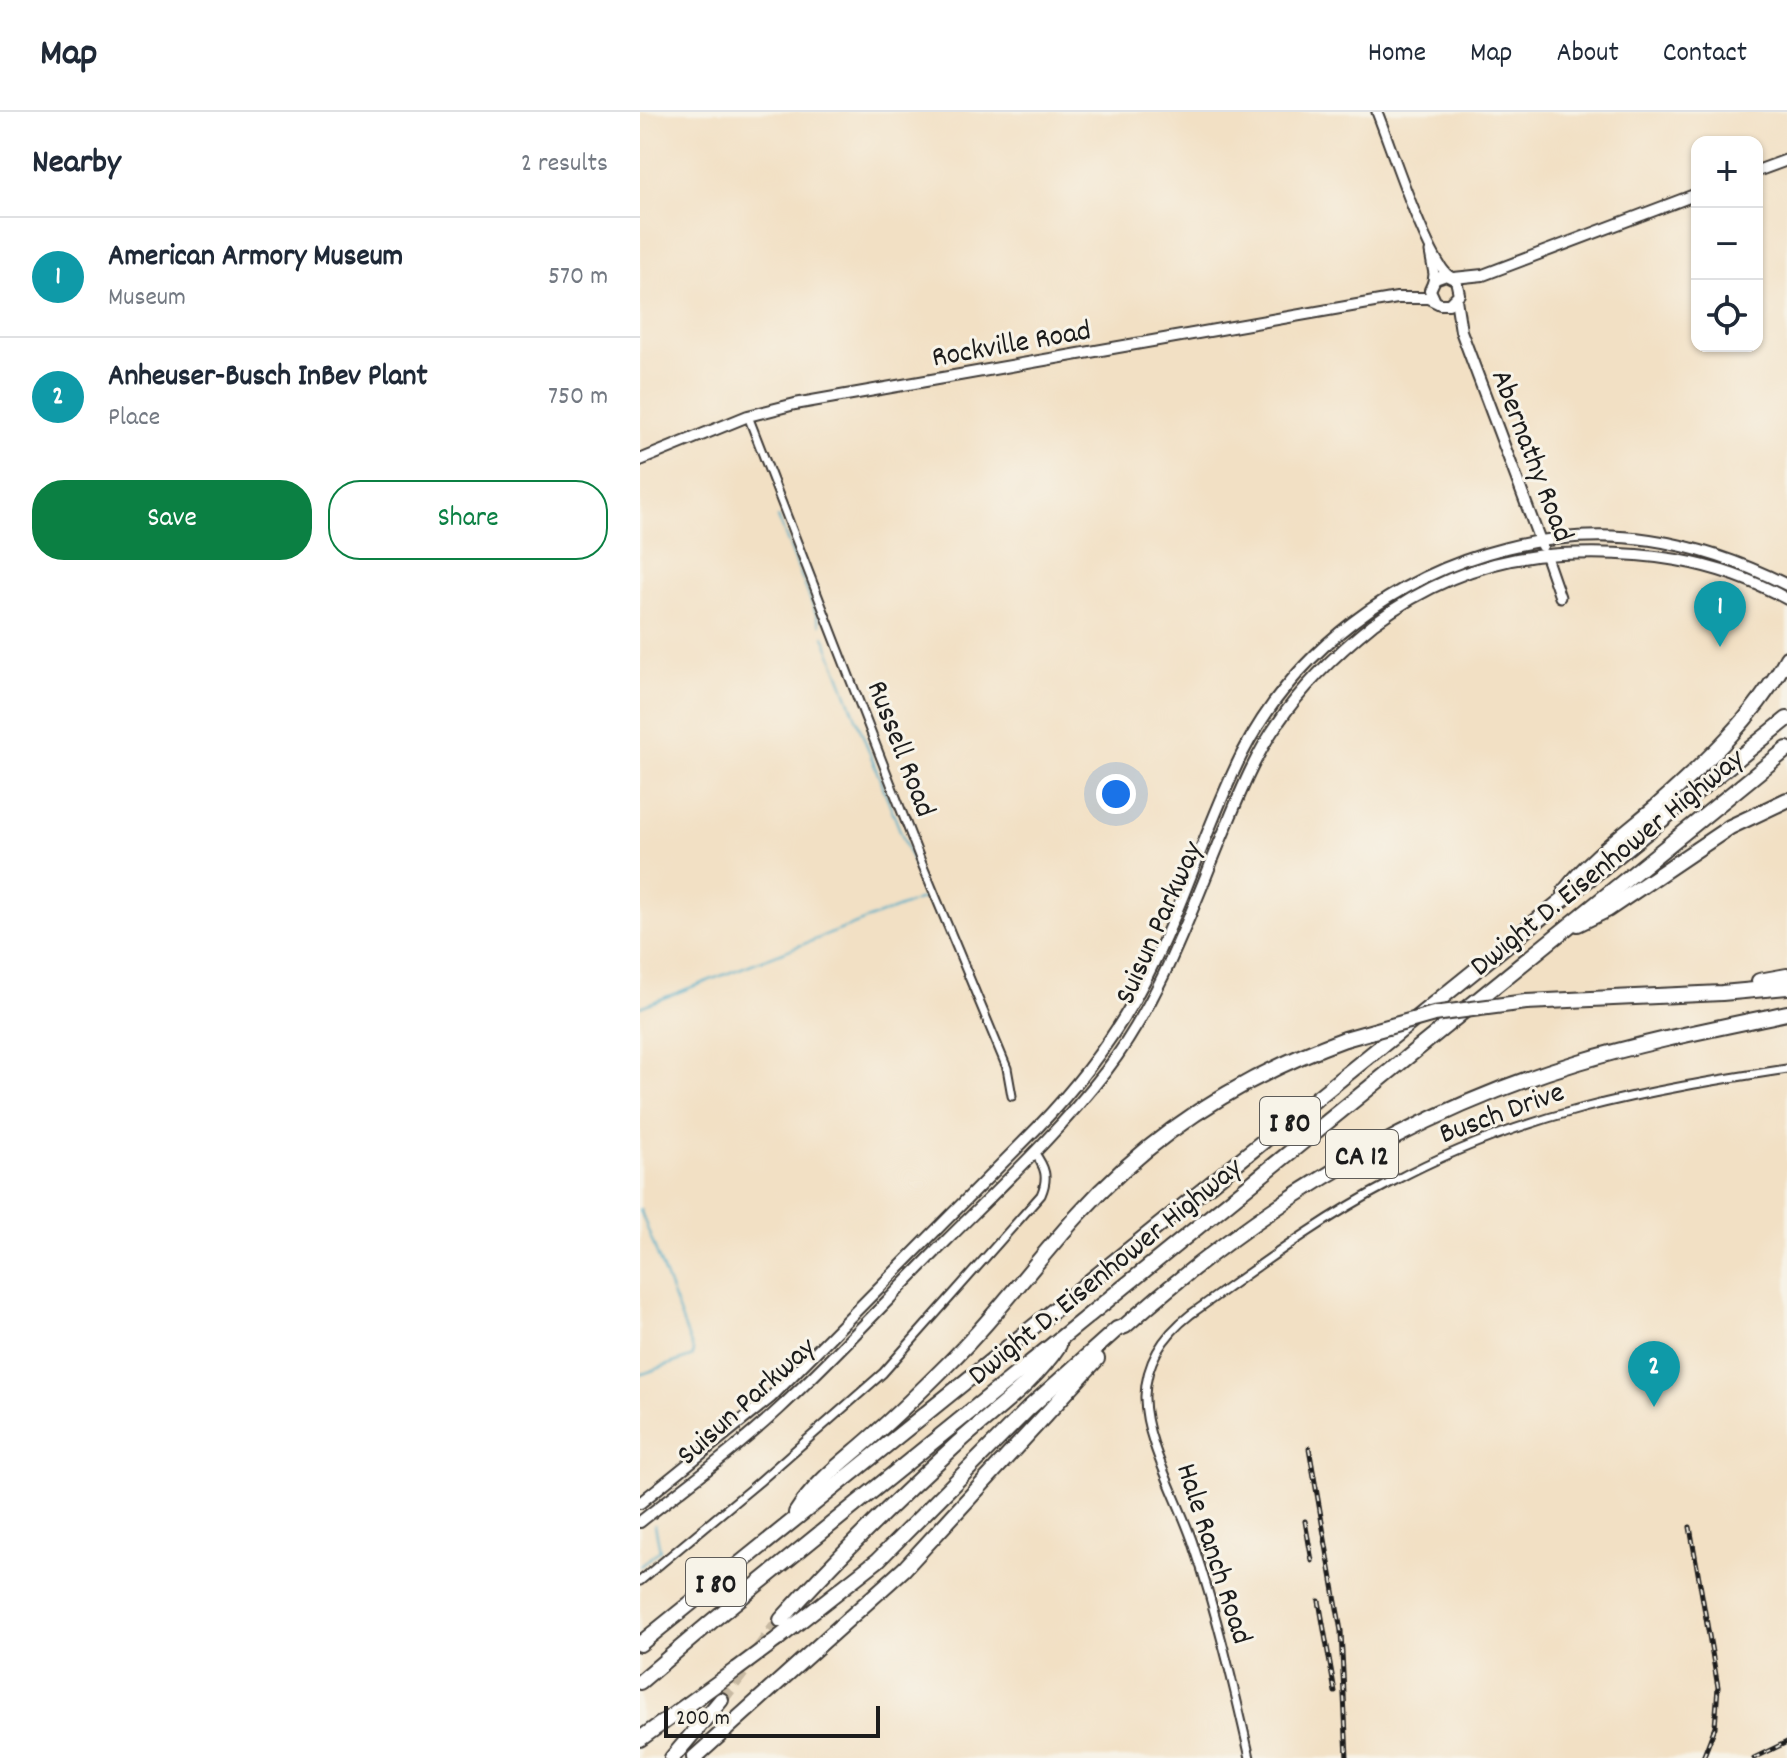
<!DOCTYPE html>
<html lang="en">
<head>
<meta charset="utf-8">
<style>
	body { margin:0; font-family:Dekko,sans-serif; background:#f2f2f3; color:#1f2937 }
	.controls { position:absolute; right:24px; top:24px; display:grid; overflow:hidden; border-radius:16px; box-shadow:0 2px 6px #0004 }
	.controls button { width:72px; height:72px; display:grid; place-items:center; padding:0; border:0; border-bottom:2px solid #e0e1e3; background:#fff; color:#1f2937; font:40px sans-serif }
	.scale { position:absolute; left:24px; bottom:20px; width:216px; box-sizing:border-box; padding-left:8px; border:4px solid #1c1c1c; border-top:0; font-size:22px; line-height:28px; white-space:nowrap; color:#1c1c1c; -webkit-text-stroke:6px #f7f3e8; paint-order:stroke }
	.you { position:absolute; left:476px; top:682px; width:28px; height:28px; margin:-20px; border:6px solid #fff; border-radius:50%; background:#1a73e8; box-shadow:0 0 0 12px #1a73e833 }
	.badge { display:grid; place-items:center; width:52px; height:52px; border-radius:50%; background:#0b8043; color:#fff; font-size:26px; font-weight:700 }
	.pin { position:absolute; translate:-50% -66px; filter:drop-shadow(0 2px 4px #0008) }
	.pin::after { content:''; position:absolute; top:42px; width:28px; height:24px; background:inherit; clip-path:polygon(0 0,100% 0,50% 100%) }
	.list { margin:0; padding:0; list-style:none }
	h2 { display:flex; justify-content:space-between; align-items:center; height:104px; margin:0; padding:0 32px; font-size:34px }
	h2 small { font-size:26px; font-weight:400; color:#747a83 }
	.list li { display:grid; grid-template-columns:52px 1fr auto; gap:24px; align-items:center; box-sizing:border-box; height:120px; padding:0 32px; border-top:2px solid #e0e1e3 }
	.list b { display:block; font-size:30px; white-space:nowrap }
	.list p { margin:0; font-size:26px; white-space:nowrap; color:#747a83 }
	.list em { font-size:26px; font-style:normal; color:#747a83 }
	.actions { display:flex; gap:16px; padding:24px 32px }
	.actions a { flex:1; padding:18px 0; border:2px solid #0b8043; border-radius:32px; text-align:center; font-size:28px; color:#0b8043 }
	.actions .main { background:#0b8043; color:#fff }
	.icon { flex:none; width:44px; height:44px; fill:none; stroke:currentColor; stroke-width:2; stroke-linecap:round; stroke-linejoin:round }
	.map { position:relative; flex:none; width:1147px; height:1646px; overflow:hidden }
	header { display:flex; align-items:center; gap:48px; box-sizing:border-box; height:112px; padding:0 40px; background:#fff; border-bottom:2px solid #e0e1e3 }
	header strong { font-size:38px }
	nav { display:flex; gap:44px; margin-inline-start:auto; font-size:28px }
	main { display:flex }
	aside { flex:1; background:#fff }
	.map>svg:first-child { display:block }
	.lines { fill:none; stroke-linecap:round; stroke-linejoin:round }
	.stream { stroke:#47a9c7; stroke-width:2 }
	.motorway-tunnel { stroke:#c7b9a2; stroke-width:14; stroke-dasharray:14 7; stroke-linecap:butt }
	.minor-casing { stroke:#3c3935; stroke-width:11 }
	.tertiary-casing { stroke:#3c3935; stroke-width:13 }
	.secondary-casing { stroke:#3c3935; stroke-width:14 }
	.motorway-casing { stroke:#3c3935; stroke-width:18 }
	.minor { stroke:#fff; stroke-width:7 }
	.tertiary { stroke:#fff; stroke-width:9 }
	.secondary { stroke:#fff; stroke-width:10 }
	.motorway { stroke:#fff; stroke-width:14 }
	.rail-casing { stroke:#1c1c1c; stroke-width:5 }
	.rail { stroke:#f7f3e8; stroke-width:2; stroke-dasharray:6; stroke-linecap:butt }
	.motorway-bridge-casing { stroke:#3c3935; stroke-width:18; stroke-linecap:butt }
	.motorway-bridge { stroke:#fff; stroke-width:14 }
	.labels { text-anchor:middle; stroke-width:6; stroke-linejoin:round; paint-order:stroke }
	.shield { fill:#f7f3e8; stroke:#5e5c59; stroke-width:2 }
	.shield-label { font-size:28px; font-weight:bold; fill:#1c1c1c }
	.street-label { font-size:30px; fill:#1c1c1c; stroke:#f7f3e8 }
</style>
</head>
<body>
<header>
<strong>Map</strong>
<nav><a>Home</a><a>Map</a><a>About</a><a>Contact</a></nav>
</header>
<main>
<aside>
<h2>Nearby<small>2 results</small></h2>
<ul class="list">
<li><span class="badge" style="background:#0f9aa8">1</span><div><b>American Armory Museum</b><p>Museum</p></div><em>570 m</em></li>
<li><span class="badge" style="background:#0f9aa8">2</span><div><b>Anheuser-Busch InBev Plant</b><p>Place</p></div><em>750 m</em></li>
</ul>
<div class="actions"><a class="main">Save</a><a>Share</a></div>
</aside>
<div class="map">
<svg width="1147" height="1646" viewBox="0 0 1147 1646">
	<rect width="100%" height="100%" fill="#f7f3e8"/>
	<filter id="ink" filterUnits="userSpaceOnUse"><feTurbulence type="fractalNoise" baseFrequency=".0125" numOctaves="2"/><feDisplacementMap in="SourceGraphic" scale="16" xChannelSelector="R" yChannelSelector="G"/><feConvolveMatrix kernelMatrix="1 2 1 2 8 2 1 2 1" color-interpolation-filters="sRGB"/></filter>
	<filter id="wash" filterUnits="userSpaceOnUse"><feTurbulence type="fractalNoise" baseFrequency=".006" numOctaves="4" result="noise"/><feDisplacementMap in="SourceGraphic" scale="32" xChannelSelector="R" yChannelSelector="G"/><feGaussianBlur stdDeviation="1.8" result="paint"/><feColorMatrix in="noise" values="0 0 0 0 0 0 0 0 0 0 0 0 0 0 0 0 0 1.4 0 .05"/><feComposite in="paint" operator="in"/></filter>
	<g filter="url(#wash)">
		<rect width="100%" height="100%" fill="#f2e0c4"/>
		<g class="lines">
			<!-- stream -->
			<g class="stream">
				<polyline points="138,405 180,512"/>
				<polyline points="0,895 286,785 184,524"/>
				<polyline points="0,1097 53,1238 53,1244 0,1263"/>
				<polyline points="0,1454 20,1438 15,1413"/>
			</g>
		</g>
	</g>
	<g filter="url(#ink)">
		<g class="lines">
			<!-- motorway-tunnel -->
			<polyline class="motorway-tunnel" points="81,1588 141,1508"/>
			<defs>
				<g id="minor">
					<polyline points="108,304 282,752 367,956 372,984"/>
					<path d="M 0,1469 L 119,1370 L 243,1261 L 401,1083 C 409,1065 405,1055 394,1040"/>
					<path d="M 610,1646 C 594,1575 577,1503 554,1434 C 540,1390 504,1329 505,1284 C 506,1249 525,1222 551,1202 C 616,1156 679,1108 750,1071 C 880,1001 1004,979 1147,957"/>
				</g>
				<g id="tertiary">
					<path d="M 737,0 C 750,32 787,147 809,164"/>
					<polyline points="790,140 794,162 793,170"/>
					<polyline points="905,442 920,485"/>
				</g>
				<g id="secondary">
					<polyline points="1117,59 1147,48"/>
					<polyline points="814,166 843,163 1057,82"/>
					<polyline points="816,187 821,219 902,434"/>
					<polyline points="0,348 108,304 155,292 757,186 788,186 800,192 809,192 819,182 816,168 806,163 795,167 790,178 795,189"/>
					<path d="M 0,1391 L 131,1285 L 398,1015 C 441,970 479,920 507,864 C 544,792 566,714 602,642 C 655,539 754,464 866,436 C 967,411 1055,427 1147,473"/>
					<path d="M 0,1410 C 47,1373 95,1338 139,1297 C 196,1244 249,1186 305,1130 C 360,1075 418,1021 466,959 C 519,890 548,807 581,727 C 598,687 613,646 638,611 C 664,572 697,541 733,512 C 788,471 851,445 920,442 C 1000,438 1076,447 1147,487"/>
				</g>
				<g id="motorway">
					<path d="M 925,779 C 951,746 984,722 1016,695 C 1065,651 1115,605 1147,546"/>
					<polyline points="938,812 967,798 1090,715 1147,688"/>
					<polyline points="1119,869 1147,864"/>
					<polyline points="886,890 1082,881 1147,875"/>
					<path d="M 156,1401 C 176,1368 209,1346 237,1320 C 261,1299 284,1276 307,1253 C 355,1206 394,1151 439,1102 C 512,1021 603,964 705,927"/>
					<path d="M 141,1508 C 196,1446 257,1387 318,1331 C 352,1300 394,1272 419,1233"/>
					<path d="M 136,1528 L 238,1448 L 389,1296 L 477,1217 L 485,1214 C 617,1096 769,1001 939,950 C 1008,929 1077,916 1147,901"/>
					<polyline points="0,1532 1147,607"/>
					<polyline points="0,1570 72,1509 1147,637"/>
					<polyline points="0,1627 97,1557"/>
					<polyline points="32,1646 81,1588"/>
					<polyline points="54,1646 264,1457 457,1247"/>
				</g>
			</defs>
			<!-- minor casing -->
			<use href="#minor" class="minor-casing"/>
			<!-- tertiary casing -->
			<use href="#tertiary" class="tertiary-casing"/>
			<!-- secondary casing -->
			<use href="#secondary" class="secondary-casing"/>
			<!-- motorway casing -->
			<use href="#motorway" class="motorway-casing"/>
			<!-- minor -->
			<use href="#minor" class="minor"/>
			<!-- tertiary -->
			<use href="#tertiary" class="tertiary"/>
			<!-- secondary -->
			<use href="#secondary" class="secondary"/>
			<!-- motorway -->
			<use href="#motorway" class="motorway"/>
			<defs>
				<g id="rail">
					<polyline points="669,1336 701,1519 707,1646"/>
					<polyline points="665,1409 672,1449"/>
					<polyline points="1050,1415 1078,1575 1075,1615 1063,1646"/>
					<polyline points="679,1489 695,1580"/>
					<polyline points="1114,1646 1147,1630"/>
				</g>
			</defs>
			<!-- rail casing -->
			<use href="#rail" class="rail-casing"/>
			<!-- rail -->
			<use href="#rail" class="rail"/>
			<defs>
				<g id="motorway-bridge">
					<polyline points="705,927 794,902 886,890"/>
					<polyline points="97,1557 136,1528"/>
				</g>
			</defs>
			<!-- motorway-bridge casing -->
			<use href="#motorway-bridge" class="motorway-bridge-casing"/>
			<!-- motorway-bridge -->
			<use href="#motorway-bridge" class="motorway-bridge"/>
		</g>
	</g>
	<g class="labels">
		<!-- shield labels -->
		<g class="shield">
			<rect x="620" y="985" width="60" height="48" rx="6"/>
			<rect x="686" y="1018" width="72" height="48" rx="6"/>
			<rect x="46" y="1446" width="60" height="48" rx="6"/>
		</g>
		<g class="shield-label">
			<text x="650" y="1019">I 80</text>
			<text x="722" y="1052">CA 12</text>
			<text x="76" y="1480">I 80</text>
		</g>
		<!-- street labels -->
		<g class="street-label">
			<text transform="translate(371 230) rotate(-10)" y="10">Rockville Road</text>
			<text transform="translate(894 343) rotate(69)" y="10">Abernathy Road</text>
			<text transform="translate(263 636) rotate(69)" y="10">Russell Road</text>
			<text transform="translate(966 749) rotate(-39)" y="10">Dwight D. Eisenhower Highway</text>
			<text transform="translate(517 810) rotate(-66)" y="10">Suisun Parkway</text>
			<text transform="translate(861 999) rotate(-20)" y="10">Busch Drive</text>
			<text transform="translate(464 1158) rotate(-39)" y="10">Dwight D. Eisenhower Highway</text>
			<text transform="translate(105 1288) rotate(-42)" y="10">Suisun Parkway</text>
			<text transform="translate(576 1441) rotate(72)" y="10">Hale Ranch Road</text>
		</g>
	</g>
</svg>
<div class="controls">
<button>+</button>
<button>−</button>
<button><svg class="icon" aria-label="locate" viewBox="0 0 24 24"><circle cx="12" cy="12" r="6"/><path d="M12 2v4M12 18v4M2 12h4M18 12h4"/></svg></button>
</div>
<div class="scale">200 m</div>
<div class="you"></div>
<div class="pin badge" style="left:1080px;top:535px;background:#0f9aa8">1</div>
<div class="pin badge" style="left:1014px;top:1295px;background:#0f9aa8">2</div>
</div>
</main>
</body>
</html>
